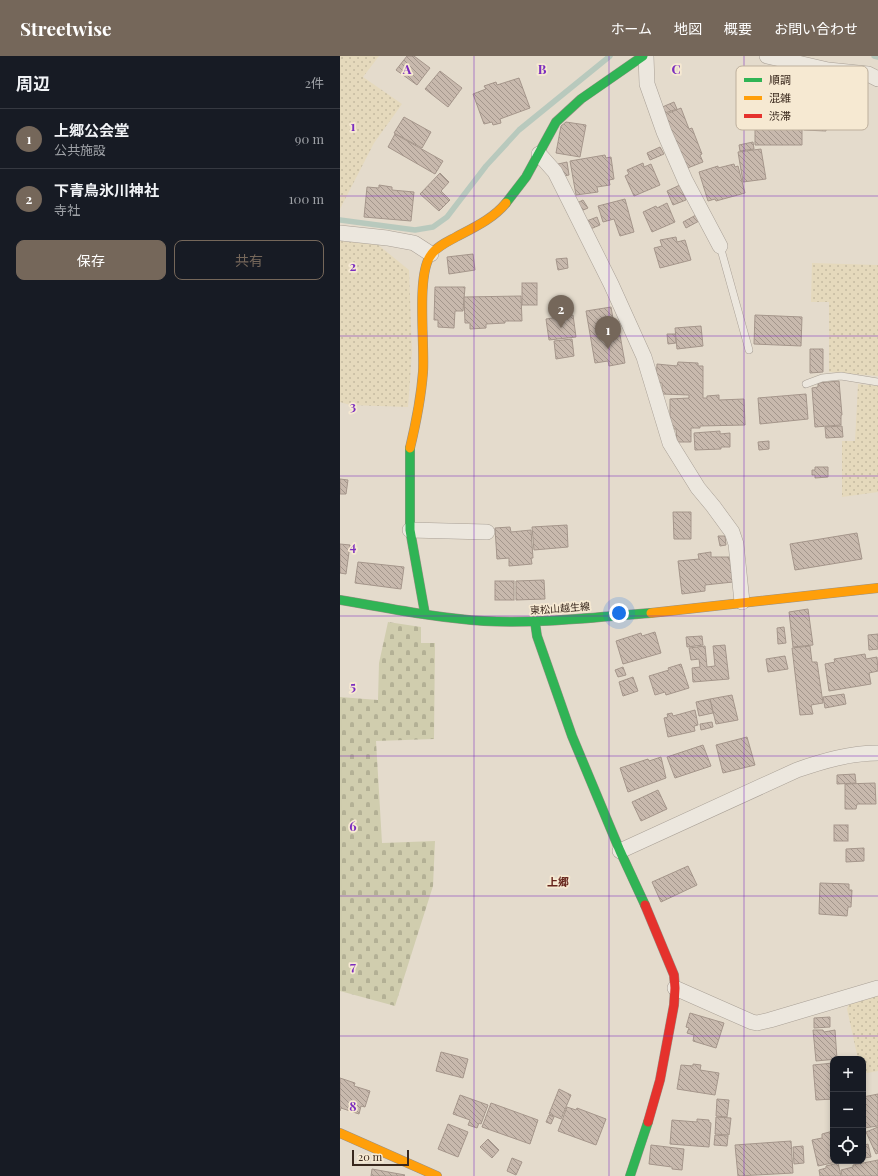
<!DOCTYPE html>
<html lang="ja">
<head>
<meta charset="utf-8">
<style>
	body { margin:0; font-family:"Playfair Display","Noto Sans JP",serif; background:#242831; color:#f1f3f6 }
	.controls { position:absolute; right:12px; bottom:12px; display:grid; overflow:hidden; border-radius:8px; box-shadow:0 2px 6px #0003 }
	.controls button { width:36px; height:36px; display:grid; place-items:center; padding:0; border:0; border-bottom:1px solid #363941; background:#171b24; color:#f1f3f6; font:20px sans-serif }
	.scale { position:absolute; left:12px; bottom:10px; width:57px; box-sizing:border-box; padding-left:4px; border:2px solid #39281d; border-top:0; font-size:11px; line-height:14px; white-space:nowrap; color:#39281d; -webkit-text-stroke:3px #f6e9d2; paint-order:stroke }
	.you { position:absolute; left:279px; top:557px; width:14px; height:14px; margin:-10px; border:3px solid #fff; border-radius:50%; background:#1a73e8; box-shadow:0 0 0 6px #1a73e833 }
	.badge { display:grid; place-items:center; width:26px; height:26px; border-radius:50%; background:#75675a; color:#fff; font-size:13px; font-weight:700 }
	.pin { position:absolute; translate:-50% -33px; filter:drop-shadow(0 1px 2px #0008) }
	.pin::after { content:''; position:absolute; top:21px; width:14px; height:12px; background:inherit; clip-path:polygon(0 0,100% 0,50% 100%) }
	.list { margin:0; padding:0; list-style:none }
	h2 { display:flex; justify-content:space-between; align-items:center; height:52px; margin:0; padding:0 16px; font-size:17px }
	h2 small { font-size:13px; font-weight:400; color:#9ea1a6 }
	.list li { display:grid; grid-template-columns:26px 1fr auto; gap:12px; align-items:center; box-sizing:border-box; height:60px; padding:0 16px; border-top:1px solid #363941 }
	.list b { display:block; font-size:15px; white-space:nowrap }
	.list p { margin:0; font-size:13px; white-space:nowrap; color:#9ea1a6 }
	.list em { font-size:13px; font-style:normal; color:#9ea1a6 }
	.actions { display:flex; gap:8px; padding:12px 16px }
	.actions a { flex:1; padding:9px 0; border:1px solid #75675a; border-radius:8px; text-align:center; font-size:14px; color:#75675a }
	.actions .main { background:#75675a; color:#fff }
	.icon { flex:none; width:22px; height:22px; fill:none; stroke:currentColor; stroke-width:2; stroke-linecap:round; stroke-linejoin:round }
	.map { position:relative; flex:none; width:538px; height:1120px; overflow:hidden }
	header { display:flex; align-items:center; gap:24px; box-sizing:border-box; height:56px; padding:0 20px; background:#75675a; color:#fff }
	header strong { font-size:19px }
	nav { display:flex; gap:22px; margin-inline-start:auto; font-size:14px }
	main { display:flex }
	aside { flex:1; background:#171b24 }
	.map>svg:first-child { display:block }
	.farmland { fill:url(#farmland-dots) }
	.cemetery { fill:url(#cemetery-stones) }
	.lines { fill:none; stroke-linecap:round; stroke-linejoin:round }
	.stream { stroke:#b8c9bd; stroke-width:5.5 }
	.building { fill:url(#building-back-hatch); stroke:#a5968b }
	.lane-casing { stroke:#a9a096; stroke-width:8 }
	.street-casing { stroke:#a9a096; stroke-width:16 }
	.fast-casing { stroke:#999085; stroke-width:10 }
	.slow-casing { stroke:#999085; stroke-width:10 }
	.jam-casing { stroke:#999085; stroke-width:10 }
	.lane { stroke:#ece7de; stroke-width:7 }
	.street { stroke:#ece7de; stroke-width:15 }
	.fast { stroke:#30b455; stroke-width:9 }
	.slow { stroke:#ff9f0a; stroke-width:9 }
	.jam { stroke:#e5322d; stroke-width:9 }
	.grid { fill:none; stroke:#7b2cbf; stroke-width:1; stroke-opacity:0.55 }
	.labels { text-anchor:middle; stroke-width:3.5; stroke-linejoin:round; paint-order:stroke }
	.street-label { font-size:10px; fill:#39281d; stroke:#f6e9d2 }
	.neighbourhood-label { font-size:11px; font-weight:bold; fill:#66251c; stroke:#f6e9d2 }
	.key { fill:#f6e9d2; stroke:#bdaf9c; stroke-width:1 }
	.key-label { font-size:11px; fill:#39281d }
	.grid-label { font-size:13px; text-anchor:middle; font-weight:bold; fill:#7b2cbf; stroke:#f6e9d2; stroke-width:3.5; stroke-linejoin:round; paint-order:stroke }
</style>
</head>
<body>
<header>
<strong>Streetwise</strong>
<nav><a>ホーム</a><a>地図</a><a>概要</a><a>お問い合わせ</a></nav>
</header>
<main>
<aside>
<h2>周辺<small>2件</small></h2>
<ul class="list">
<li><span class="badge">1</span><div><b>上郷公会堂</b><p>公共施設</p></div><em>90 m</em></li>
<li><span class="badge">2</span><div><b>下青鳥氷川神社</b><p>寺社</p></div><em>100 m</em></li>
</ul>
<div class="actions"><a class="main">保存</a><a>共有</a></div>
</aside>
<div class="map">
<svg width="538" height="1120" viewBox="0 0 538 1120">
	<defs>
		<pattern id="farmland-dots" width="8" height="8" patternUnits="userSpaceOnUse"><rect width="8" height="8" fill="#e5d9bc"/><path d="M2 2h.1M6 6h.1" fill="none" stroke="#c5baa1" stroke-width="1.8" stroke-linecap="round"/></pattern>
		<pattern id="cemetery-stones" width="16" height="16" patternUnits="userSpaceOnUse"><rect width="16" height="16" fill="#d0cdae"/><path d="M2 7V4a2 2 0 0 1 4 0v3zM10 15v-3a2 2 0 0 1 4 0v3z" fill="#b3b095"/></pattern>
		<pattern id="building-back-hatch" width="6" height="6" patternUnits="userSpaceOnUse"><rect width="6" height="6" fill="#c8b9ad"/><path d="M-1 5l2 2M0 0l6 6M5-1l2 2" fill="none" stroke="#a3968c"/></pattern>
	</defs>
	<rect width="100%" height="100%" fill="#e4dbcc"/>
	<!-- farmland -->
	<g class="farmland">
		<polygon points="0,0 39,0 23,21 62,48 34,87 0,153"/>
		<polygon points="0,185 37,188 69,214 72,296 68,351 10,349 0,346"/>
		<polygon points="472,207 538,209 538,320 489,316 489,246 471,246"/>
		<polygon points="518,328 538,330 538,436 502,441 502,385 515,385"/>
		<polygon points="538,940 538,1015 527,1017 523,1015 523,1003 518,1003 507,953 509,948"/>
	</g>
	<!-- cemetery -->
	<polygon class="cemetery" points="48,566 81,571 81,587 95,587 94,683 36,685 42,787 95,785 93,830 55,950 0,935 0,641 38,644 39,607"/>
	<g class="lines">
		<!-- stream -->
		<g class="stream">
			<polyline points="534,0 538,1"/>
			<polyline points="0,164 75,174 93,171 107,161 146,110 179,74 270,0"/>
		</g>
	</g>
	<!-- building -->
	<g class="building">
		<polygon points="67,0 74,0 90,12 77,29 56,14"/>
		<polygon points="100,15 122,32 108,51 85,33"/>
		<polygon points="179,22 190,52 160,63 161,67 153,69 152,66 144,68 133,38 146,33 144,30 156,26 157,29"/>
		<polygon points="455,23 487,23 486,75 464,74 464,57 455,57"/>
		<polygon points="334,46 337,53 322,58 320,52"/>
		<polygon points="341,52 349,73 352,72 362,98 360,99 363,106 345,113 324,59"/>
		<polygon points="423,56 438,56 438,60 462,60 462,89 415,89 415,62 416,59 423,59"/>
		<polygon points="64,61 91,76 82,92 54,77"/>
		<polygon points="226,66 246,69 240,101 216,97 221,70"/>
		<polygon points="55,78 103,105 95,118 48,91"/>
		<polygon points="413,86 414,93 400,95 399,89"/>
		<polygon points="320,91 324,98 310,104 307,97"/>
		<polygon points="421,93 426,123 403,126 398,96"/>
		<polygon points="265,99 266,102 271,101 274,123 269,124 270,129 257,131 258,136 236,139 230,105"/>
		<polygon points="227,106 229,119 220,121 218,108"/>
		<polygon points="303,107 304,111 311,108 320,129 294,140 285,120 289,118 287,114"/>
		<polygon points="394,108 395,111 398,110 405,137 376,145 375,143 368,145 359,116 378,110 378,112"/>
		<polygon points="100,117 109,126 101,135 110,144 99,155 80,138"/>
		<polygon points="39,129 52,131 52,134 74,136 71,165 24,161 27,131 39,132"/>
		<polygon points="340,129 346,144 333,149 327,135"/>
		<polygon points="285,143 294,176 280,180 274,163 263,166 258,150"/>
		<polygon points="243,144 248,152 241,155 237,147"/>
		<polygon points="327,147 335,166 312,176 303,156 316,150 317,152"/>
		<polygon points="356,159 359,165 346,172 343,166"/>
		<polygon points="257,161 260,169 248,174 244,166"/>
		<polygon points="336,181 337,186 345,184 351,204 320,212 314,192 322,190 320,184"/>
		<polygon points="133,198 135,214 109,218 107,201"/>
		<polygon points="227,202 228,212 218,214 216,203"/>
		<rect x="182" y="227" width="15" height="22"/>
		<polygon points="95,231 125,231 123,255 115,255 114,272 98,271 98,264 94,264"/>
		<polygon points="181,240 182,265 165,265 165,267 146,268 146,272 130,273 130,267 125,267 124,241"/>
		<polygon points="271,251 276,280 280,279 285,307 269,310 268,305 255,307 246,255"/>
		<polygon points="233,259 236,281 209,284 206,263"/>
		<polygon points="415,259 462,261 461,290 414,288"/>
		<polygon points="361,270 363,290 337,293 335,272"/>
		<polygon points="327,278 335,278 336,287 328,288"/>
		<polygon points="232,283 234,300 216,303 214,285"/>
		<polygon points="470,293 483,293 483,316 470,317"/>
		<polygon points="338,306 358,307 358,310 363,310 363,342 367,342 367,340 379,339 379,344 404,343 405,369 360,370 360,372 351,372 351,386 337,386 336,373 330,373 330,343 349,342 349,339 322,338 322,327 316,327 317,308 337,310"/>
		<polygon points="499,325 502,359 501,359 501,369 475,371 472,332 478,331 478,327"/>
		<polygon points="466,338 468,363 420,368 418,342"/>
		<polygon points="502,370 503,381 486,382 485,371"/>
		<polygon points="380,375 380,378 390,377 390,391 381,391 381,393 355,394 354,377"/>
		<polygon points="429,385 429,393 419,394 418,386"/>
		<polygon points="475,411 488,411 488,421 475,422 475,419 472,419 472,414 475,414"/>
		<polygon points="0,423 8,424 6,438 0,438"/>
		<polygon points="333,456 351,456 351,483 334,483"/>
		<polygon points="227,469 228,491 194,494 192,471"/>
		<polygon points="170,471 171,476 191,474 193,502 191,502 192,508 169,510 169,502 157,503 155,472"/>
		<polygon points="517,477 522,503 455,514 450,488"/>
		<polygon points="378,480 385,480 386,489 380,490"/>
		<polygon points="0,488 10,489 6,518 0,517"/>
		<polygon points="371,496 371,501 389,501 389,504 390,504 393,526 365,529 365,535 342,538 338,505 359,503 358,498"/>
		<polygon points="18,506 64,511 61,533 15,527"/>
		<polygon points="204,524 205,543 176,544 176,525"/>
		<rect x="155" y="525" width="19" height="19"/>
		<polygon points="468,553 473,589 453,591 449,556"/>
		<polygon points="444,571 446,587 438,588 437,572"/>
		<polygon points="315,576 321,597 283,608 276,585 301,577 302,580"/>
		<polygon points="538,578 538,593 529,594 528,579"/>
		<polygon points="362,580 363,589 347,591 346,581"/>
		<polygon points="385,589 389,623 353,626 352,612 360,611 359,603 351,604 349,592 365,590 367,611 375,610 373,590"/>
		<polygon points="470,590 472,606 477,606 483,647 471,649 473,658 460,659 452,592"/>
		<polygon points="525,598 526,603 537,601 538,615 529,617 531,628 489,635 485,608 495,606 494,603"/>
		<polygon points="445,600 448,613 428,616 426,603"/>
		<polygon points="341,608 349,632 326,639 325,636 315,639 309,620 329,614 328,612"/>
		<polygon points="283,611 286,619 278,621 275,614"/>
		<polygon points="293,621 298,635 283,640 279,626"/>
		<polygon points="504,638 506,648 485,652 483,641"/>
		<polygon points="392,639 398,664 376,668 370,643"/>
		<polygon points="370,643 373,657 359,660 356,646"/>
		<polygon points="355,654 358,669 354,670 355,675 328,681 324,662 328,661 327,658 332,657 333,660"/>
		<polygon points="372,666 373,671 361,674 360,668"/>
		<polygon points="407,681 415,709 383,717 376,689"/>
		<polygon points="363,689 371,710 335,722 327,701"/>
		<polygon points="321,701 326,722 288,736 280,712 308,703 309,705"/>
		<polygon points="515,718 516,727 497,728 497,719"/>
		<polygon points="535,727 536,748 517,748 516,753 505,753 505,728"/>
		<polygon points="318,734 327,753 301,765 292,746"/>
		<rect x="494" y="769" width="14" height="16"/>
		<polygon points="524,792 524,805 506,806 506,793"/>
		<polygon points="348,810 357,829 321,846 312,826"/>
		<polygon points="480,827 509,828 509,834 512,834 511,851 508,851 507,860 479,858"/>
		<polygon points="350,957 384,967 376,992 353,985 354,979 347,977 349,972 346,971"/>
		<polygon points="490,961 490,971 474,972 474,962"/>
		<polygon points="473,974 483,974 484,976 495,974 497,1003 476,1005"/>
		<polygon points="101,996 128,1003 123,1022 96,1015"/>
		<polygon points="493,1007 493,1043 476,1044 473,1009"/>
		<polygon points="353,1008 361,1009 360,1014 379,1017 375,1039 337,1033 341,1009 353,1010"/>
		<polygon points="0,1022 15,1027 14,1030 30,1035 25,1051 21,1050 19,1058 1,1052 0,1055"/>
		<polygon points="219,1033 231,1039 221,1063 209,1058"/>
		<polygon points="538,1038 538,1070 524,1072 523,1041"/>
		<polygon points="120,1039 148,1049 141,1068 139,1067 137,1072 128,1069 130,1064 113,1058"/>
		<polygon points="377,1043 389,1044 387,1061 376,1060"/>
		<polygon points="151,1047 198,1064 190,1088 142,1071"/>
		<polygon points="227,1051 236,1054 237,1052 266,1063 256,1089 218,1075"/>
		<polygon points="209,1059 214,1061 211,1068 206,1066"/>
		<polygon points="376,1061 391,1062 389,1079 375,1078"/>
		<polygon points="357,1063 369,1064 369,1066 371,1067 369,1091 330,1088 332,1064 357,1066"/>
		<polygon points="108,1068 128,1076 118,1101 98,1093"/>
		<polygon points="538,1071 538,1097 536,1098 526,1076"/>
		<polygon points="493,1075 493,1105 501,1105 478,1110 472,1084 482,1082 482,1078"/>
		<polygon points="375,1079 388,1080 387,1090 374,1089"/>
		<polygon points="523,1082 525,1089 528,1088 531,1101 523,1102"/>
		<polygon points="148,1083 159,1094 152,1102 140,1091"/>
		<polygon points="451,1085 453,1117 398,1120 395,1089"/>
		<polygon points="311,1089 344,1093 342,1114 332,1113 332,1111 309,1108"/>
		<polygon points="463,1090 464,1107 454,1108 453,1091"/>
		<polygon points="172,1102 182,1106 176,1119 167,1115"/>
		<polygon points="538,1104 538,1120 502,1120 501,1114 513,1111 513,1109"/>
		<polygon points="498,1107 501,1120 480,1120 479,1114 486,1112 486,1110"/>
		<polygon points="32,1113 65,1119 64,1120 31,1120"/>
	</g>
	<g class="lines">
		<defs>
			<g id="lane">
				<polyline points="380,190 409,294"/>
				<polyline points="466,328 482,322 501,320 538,326"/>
			</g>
			<g id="street">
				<polyline points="306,0 307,28 324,76 345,124 380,190"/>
				<polyline points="427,0 488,14 528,18 538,23"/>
				<polyline points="199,98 215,116 271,228 304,301 330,387 358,432 373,450 392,476 396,488 402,546"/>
				<polyline points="0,177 47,182 74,187 91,198"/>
				<polyline points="70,474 147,476"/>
				<path d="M 280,795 L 457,714 C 483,705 510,697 538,697"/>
				<polyline points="335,932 412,966 417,967 430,964 538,932"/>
			</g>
			<g id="fast">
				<polyline points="166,147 186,121 216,66 241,43 303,0"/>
				<polyline points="70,392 70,474 85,558"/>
				<path d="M 0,544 C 48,552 96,562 144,565 C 200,568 256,561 311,557"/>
				<polyline points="195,566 197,580 232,680 280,795 305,849"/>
				<polyline points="290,1120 308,1066"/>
			</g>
			<g id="slow">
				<path d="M 70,392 C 76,367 81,342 83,316 C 85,289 76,218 91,199 C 96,191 107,186 116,181 C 133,172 153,163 166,147"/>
				<polyline points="311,557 538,532"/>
				<polyline points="0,1077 97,1120"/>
			</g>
			<polyline id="jam" points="305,849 334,919 335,932 334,949 320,1024 308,1066"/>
		</defs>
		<!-- lane casing -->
		<use href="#lane" class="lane-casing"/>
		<!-- street casing -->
		<use href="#street" class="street-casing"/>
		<!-- fast casing -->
		<use href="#fast" class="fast-casing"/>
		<!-- slow casing -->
		<use href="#slow" class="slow-casing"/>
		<!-- jam casing -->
		<use href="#jam" class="jam-casing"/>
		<!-- lane -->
		<use href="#lane" class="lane"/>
		<!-- street -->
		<use href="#street" class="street"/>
		<!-- fast -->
		<use href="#fast" class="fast"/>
		<!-- slow -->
		<use href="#slow" class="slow"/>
		<!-- jam -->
		<use href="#jam" class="jam"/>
	</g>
	<!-- grid -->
	<path class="grid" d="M 134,0 L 134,1120M 269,0 L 269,1120M 404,0 L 404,1120M 0,140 L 538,140M 0,280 L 538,280M 0,420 L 538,420M 0,560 L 538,560M 0,700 L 538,700M 0,840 L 538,840M 0,980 L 538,980"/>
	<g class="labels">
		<!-- street labels -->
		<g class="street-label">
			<text transform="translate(220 552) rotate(-4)" y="4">東松山越生線</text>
		</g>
		<!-- neighbourhood labels -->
		<g class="neighbourhood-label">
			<text x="218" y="830">上郷</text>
		</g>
	</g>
	<!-- legend -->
	<rect x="396" y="10" width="132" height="64" rx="6" class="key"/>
	<rect x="404" y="22" width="18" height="4" fill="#30b455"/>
	<rect x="404" y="40" width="18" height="4" fill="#ff9f0a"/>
	<rect x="404" y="58" width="18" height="4" fill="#e5322d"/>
	<g class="key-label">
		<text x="429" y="28">順調</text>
		<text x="429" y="46">混雑</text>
		<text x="429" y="64">渋滞</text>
	</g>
	<g class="grid-label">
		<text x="67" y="18">A</text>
		<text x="202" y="18">B</text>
		<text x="336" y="18">C</text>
		<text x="13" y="75">1</text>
		<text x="13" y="215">2</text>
		<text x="13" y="355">3</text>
		<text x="13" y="495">4</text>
		<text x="13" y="635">5</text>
		<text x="13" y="775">6</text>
		<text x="13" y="915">7</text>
		<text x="13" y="1055">8</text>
	</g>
</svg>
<div class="controls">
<button>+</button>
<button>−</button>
<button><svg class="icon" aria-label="locate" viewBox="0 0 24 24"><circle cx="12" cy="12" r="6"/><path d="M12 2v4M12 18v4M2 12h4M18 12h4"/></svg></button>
</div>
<div class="scale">20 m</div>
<div class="you"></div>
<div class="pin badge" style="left:268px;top:293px">1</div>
<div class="pin badge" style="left:221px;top:272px">2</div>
</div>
</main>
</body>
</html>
